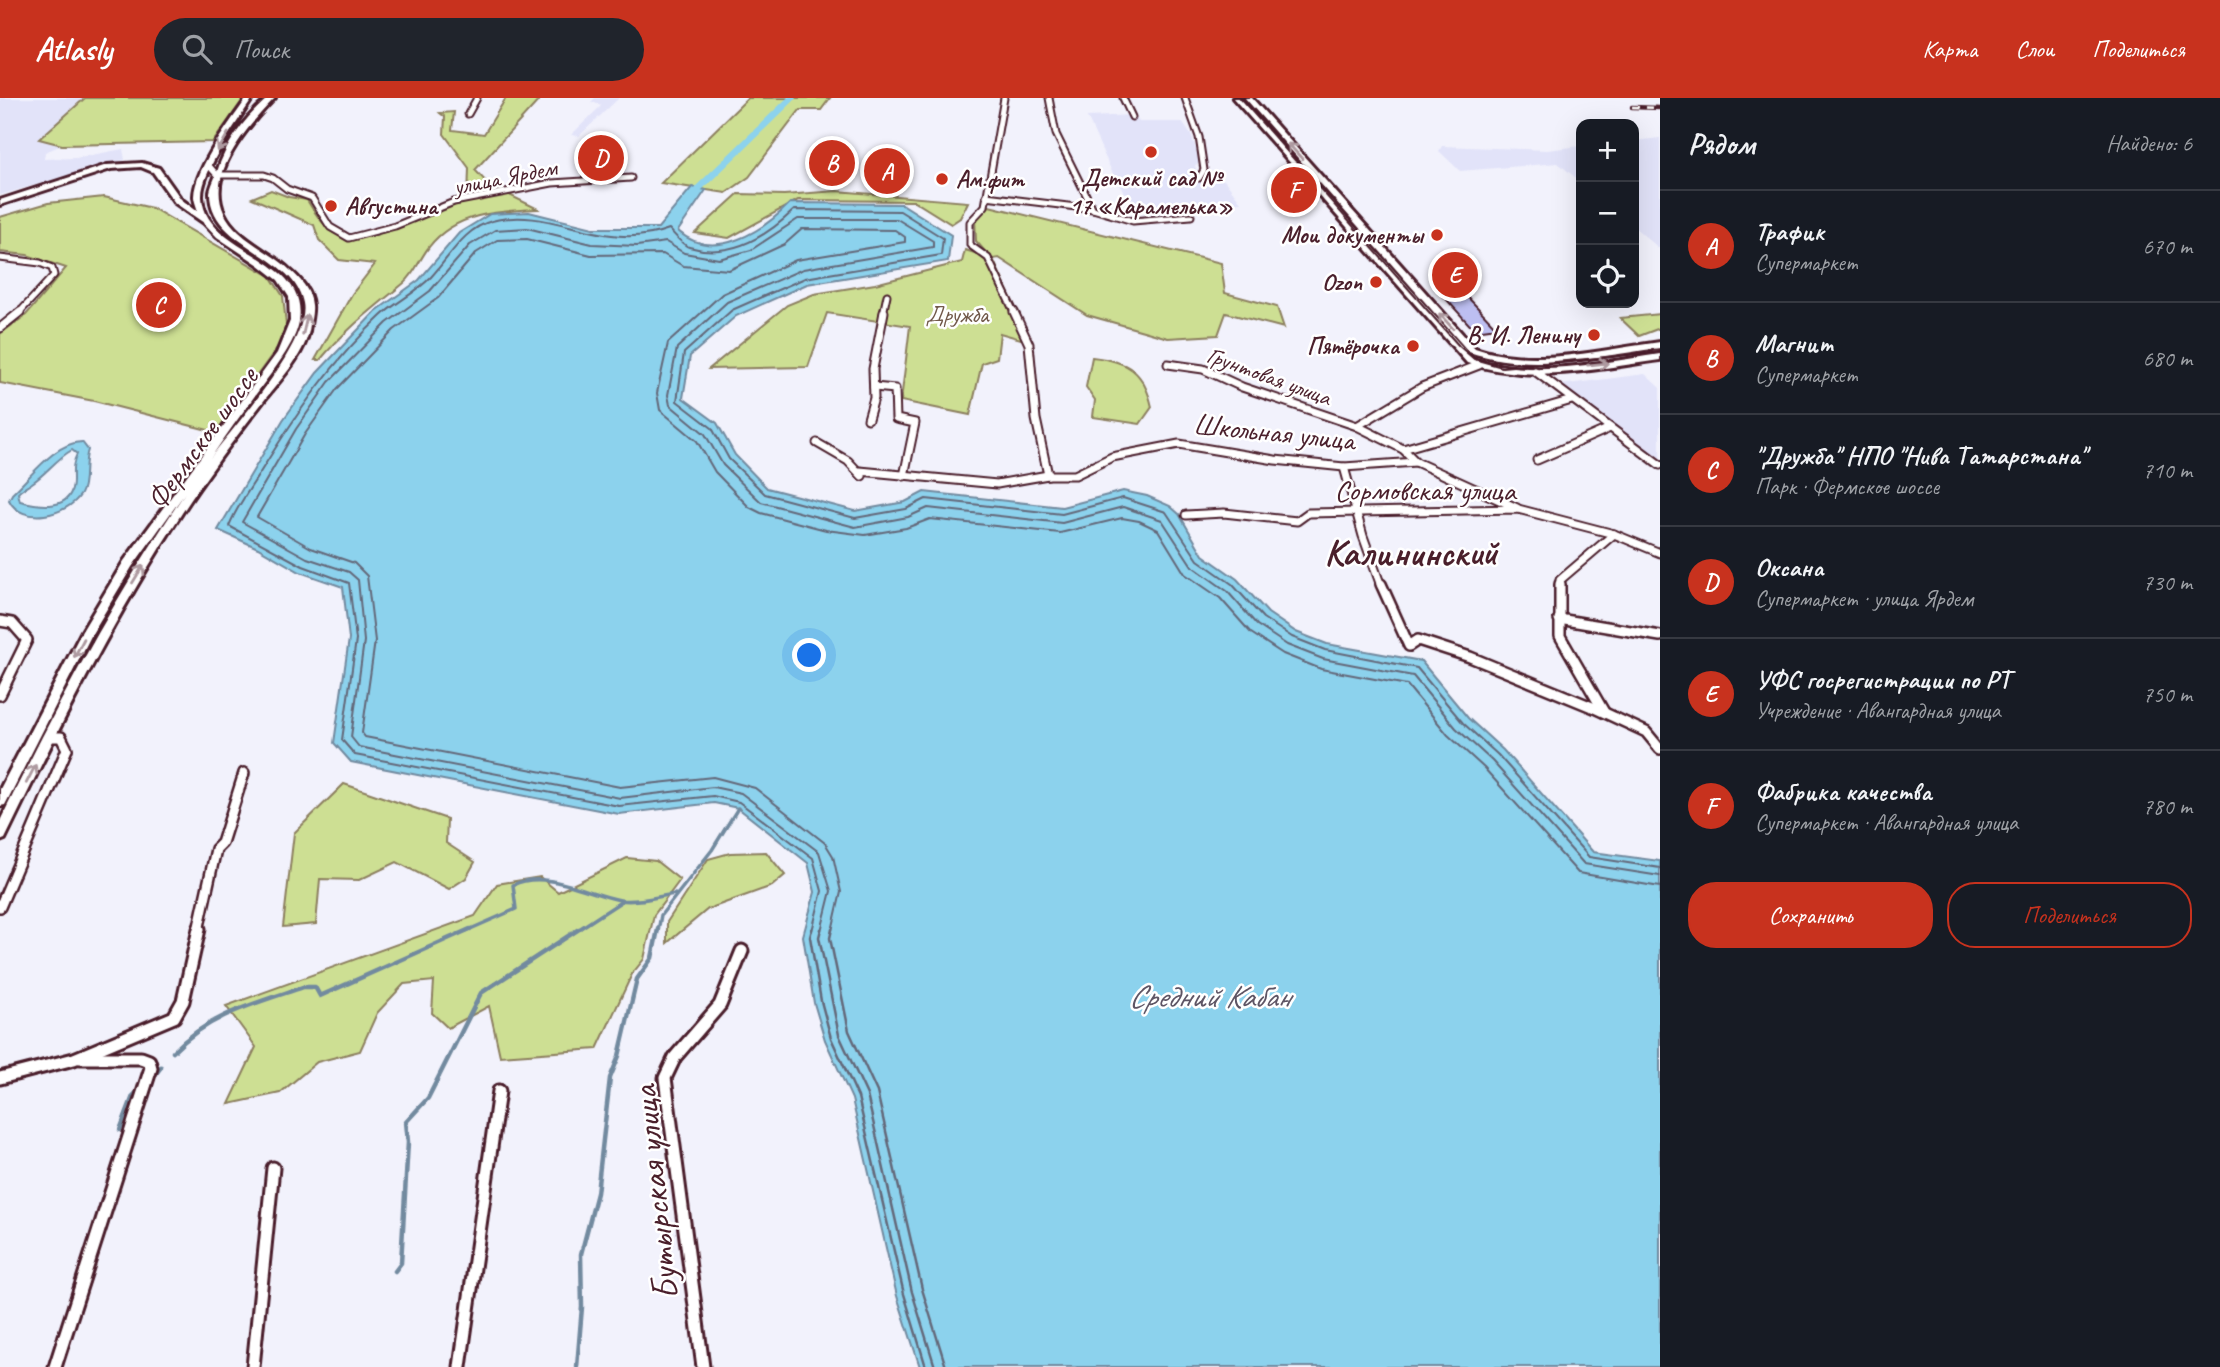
<!DOCTYPE html>
<html lang="ru">
<head>
<meta charset="utf-8">
<style>
	body { margin:0; font-family:Caveat,sans-serif; background:#20242c; color:#f1f3f6 }
	.controls { position:absolute; right:21px; top:21px; display:grid; overflow:hidden; border-radius:14px; box-shadow:0 7px 28px #0002 }
	.controls button { width:63px; height:63px; display:grid; place-items:center; padding:0; border:0; border-bottom:2px solid #363941; background:#171b24; color:#f1f3f6; font:35px sans-serif }
	.you { position:absolute; left:810px; top:558px; width:24px; height:24px; margin:-18px; border:5px solid #fff; border-radius:50%; background:#1a73e8; box-shadow:0 0 0 10px #1a73e833 }
	.badge { display:grid; place-items:center; width:46px; height:46px; border-radius:50%; background:#c8321e; color:#fff; font-size:23px; font-weight:700 }
	.pin { position:absolute; translate:-50% -50%; border:4px solid #fff; box-shadow:0 2px 7px #0006 }
	.list { margin:0; padding:0; list-style:none }
	h2 { display:flex; justify-content:space-between; align-items:center; height:91px; margin:0; padding:0 28px; font-size:30px }
	h2 small { font-size:23px; font-weight:400; color:#9ea1a6 }
	.list li { display:grid; grid-template-columns:46px 1fr auto; gap:21px; align-items:center; box-sizing:border-box; height:112px; padding:0 28px; border-top:2px solid #363941 }
	.list b { display:block; font-size:26px; white-space:nowrap }
	.list p { margin:0; font-size:23px; white-space:nowrap; color:#9ea1a6 }
	.list em { font-size:23px; font-style:normal; color:#9ea1a6 }
	.actions { display:flex; gap:14px; padding:21px 28px }
	.actions a { flex:1; padding:16px 0; border:2px solid #c8321e; border-radius:28px; text-align:center; font-size:24px; color:#c8321e }
	.actions .main { background:#c8321e; color:#fff }
	.icon { flex:none; width:38px; height:38px; fill:none; stroke:currentColor; stroke-width:2; stroke-linecap:round; stroke-linejoin:round }
	.map { position:relative; flex:none; width:1660px; height:1269px; overflow:hidden }
	header { display:flex; align-items:center; gap:42px; box-sizing:border-box; height:98px; padding:0 35px; background:#c8321e; color:#fff }
	header strong { font-size:33px }
	nav { display:flex; gap:38px; margin-inline-start:auto; font-size:24px }
	.search { width:490px; height:63px; background:#20242c; display:flex; align-items:center; gap:18px; box-sizing:border-box; padding:0 24px; border-radius:38px; color:#9ea1a6; font-size:26px }
	main { display:flex }
	aside { flex:1; background:#171b24 }
	.map>svg:first-child { display:block }
	.built { fill:#e2e3f9 }
	.green { fill:#cddf93; stroke:#8c7f5f; stroke-width:2 }
	.water { fill:#8cd2ed; stroke:#728a9f; stroke-width:2; fill-rule:evenodd }
	.lines { fill:none; stroke-linecap:round; stroke-linejoin:round }
	.shore-far1 { stroke:#646779; stroke-width:2 }
	.shore { stroke:#646779; stroke-width:2.5 }
	.stream-far1 { stroke:#728a9f; stroke-width:3.5 }
	.stream { stroke:#728a9f; stroke-width:4.5 }
	.canal { stroke:#8cd2ed; stroke-width:7 }
	.building { fill:#bdbff1; stroke:#4a1f2b; stroke-width:2 }
	.minor-far3-casing { stroke:#4a1f2b; stroke-width:9 }
	.minor-far2-casing { stroke:#4a1f2b; stroke-width:11 }
	.minor-far1-casing { stroke:#4a1f2b; stroke-width:14 }
	.minor-casing { stroke:#4a1f2b; stroke-width:17 }
	.secondary-casing { stroke:#4a1f2b; stroke-width:6 }
	.minor-far3 { stroke:#fff; stroke-width:5 }
	.minor-far2 { stroke:#fff; stroke-width:7 }
	.minor-far1 { stroke:#fff; stroke-width:9 }
	.minor { stroke:#fff; stroke-width:11 }
	.secondary { fill:#fff; fill-rule:evenodd }
	.tram { stroke:#4a1f2b; stroke-width:2 }
	.rail-casing { stroke:#4a1f2b; stroke-width:4.5 }
	.rail { stroke:#fff; stroke-width:2.5; stroke-dasharray:7; stroke-linecap:butt }
	.oneway { stroke:#ae9aa0 }
	.poi-dot { fill:#c8321e; stroke:#fff; stroke-width:2.5 }
	.labels { text-anchor:middle; stroke-width:5; stroke-linejoin:round; paint-order:stroke }
	.far-street-label { font-size:24px; fill:#4a1f2b; stroke:#fff }
	.far-poi-label { font-size:24px; font-weight:bold; fill:#4a1f2b; stroke:#fff; text-anchor:end }
	.far-park-label { font-size:24px; fill:#71594a; stroke:#fff }
	.street-label { font-size:30px; fill:#4a1f2b; stroke:#fff }
	.water-label { font-size:32px; font-style:italic; fill:#5e5565; stroke:#fff }
	.district-label { font-size:37px; font-weight:bold; fill:#4a1f2b; stroke:#fff }
	.near-street-label { font-size:37px; fill:#4a1f2b; stroke:#fff }
</style>
</head>
<body>
<header>
<strong>Atlasly</strong>
<div class="search"><svg class="icon" aria-label="search" viewBox="0 0 24 24"><circle cx="10" cy="10" r="6"/><path d="M15 15l6 6"/></svg>Поиск</div>
<nav><a>Карта</a><a>Слои</a><a>Поделиться</a></nav>
</header>
<main>
<div class="map">
<svg width="1660" height="1269" viewBox="0 0 1660 1269">
	<rect width="100%" height="100%" fill="#f2f2fc"/>
	<filter id="ink" filterUnits="userSpaceOnUse"><feTurbulence type="fractalNoise" baseFrequency=".0143" numOctaves="2"/><feDisplacementMap in="SourceGraphic" scale="14" xChannelSelector="R" yChannelSelector="G"/><feConvolveMatrix kernelMatrix="1 2 1 2 8 2 1 2 1" color-interpolation-filters="sRGB"/></filter>
	<g filter="url(#ink)">
		<!-- built -->
		<g class="built">
			<polygon points="0,0 85,0 40,41 62,47 45,54 44,61 76,60 123,51 125,62 0,97"/>
			<polygon points="595,0 619,0 579,38 571,37 602,7 591,4"/>
			<polygon points="1135,17 1139,24 1182,24 1191,37 1201,65 1195,67 1198,79 1224,82 1241,104 1213,106 1215,112 1212,113 1155,118 1138,110 1117,85 1087,19"/>
			<polygon points="1660,40 1660,151 1634,129 1634,43"/>
			<polygon points="1442,48 1547,52 1581,48 1581,84 1558,65 1460,73 1439,53"/>
			<polygon points="1645,276 1660,290 1660,361 1560,287"/>
		</g>
		<!-- green -->
		<g class="green">
			<polygon points="85,0 244,0 213,44 62,47 39,41"/>
			<path d="M 506,0 L 541,0 L 475,72 L 489,87 L 538,111 C 498,113 455,115 429,149 C 420,160 415,176 404,185 C 373,211 347,230 320,262 L 315,262 L 352,196 L 375,166 L 339,162 L 319,142 L 314,127 L 252,100 L 271,92 L 289,99 L 307,102 C 314,113 322,127 334,135 C 369,156 434,106 468,100 L 469,70 L 444,36 L 445,19 L 440,15 L 454,14 L 452,32 L 484,36 Z"/>
			<polygon points="748,0 830,0 821,12 800,12 749,79 726,95 661,85"/>
			<polygon points="837,93 968,104 960,120 951,126 914,103 798,102 729,140 695,135 738,96 784,97"/>
			<polygon points="104,99 152,110 270,178 283,198 287,236 216,334 94,303 0,285 0,236 26,217 66,170 27,157 0,154 0,119 48,105"/>
			<polygon points="989,108 1221,165 1225,195 1277,209 1284,230 1226,215 1218,237 1168,240 1087,217 999,160 993,161 1031,244 1000,235 997,260 982,265 970,317 901,303 910,228 827,215 808,269 709,271 787,207 814,196 875,186 962,164 965,152 991,160 976,143 975,120"/>
			<polygon points="1660,216 1660,230 1639,238 1620,220"/>
			<path d="M 1092,259 C 1128,263 1144,273 1152,309 L 1140,326 L 1093,319 L 1095,302 L 1086,289 Z"/>
			<polygon points="344,686 447,721 446,745 475,764 466,780 449,791 397,764 359,782 320,781 316,826 283,829 294,735"/>
			<polygon points="766,754 785,777 772,788 708,811 667,845 667,824 708,761 730,755"/>
			<polygon points="627,760 656,763 680,782 654,817 644,861 632,876 597,951 500,958 489,908 448,930 432,915 434,883 404,886 377,915 360,953 317,964 280,995 229,1006 256,949 226,908 475,818 497,786 540,779 558,794"/>
		</g>
		<!-- water -->
		<g class="water">
			<path d="M 692,89 L 706,92 L 678,133 C 714,165 763,133 790,105 L 902,106 L 951,137 L 948,163 L 807,186 L 736,218 L 690,258 L 683,300 L 717,325 L 735,357 L 767,390 L 855,413 L 905,404 L 924,394 L 1062,409 L 1123,393 L 1147,398 L 1170,408 L 1179,416 L 1203,457 L 1237,481 L 1268,515 L 1296,534 L 1327,546 L 1421,563 L 1468,620 L 1503,652 L 1593,754 L 1660,763 L 1660,1269 L 920,1269 L 897,1198 L 852,1001 L 825,942 L 814,905 L 803,838 L 815,794 L 808,765 L 738,710 L 714,705 L 619,716 L 351,664 L 334,645 L 349,541 L 343,489 L 300,474 L 258,450 L 218,432 L 283,322 L 317,275 L 376,213 L 419,182 L 459,135 L 490,116 L 529,114 L 593,130 L 658,130 Z"/>
			<path d="M 82,344 L 88,352 C 83,365 88,384 81,396 C 67,418 22,428 9,402 L 12,396 C 30,380 55,344 82,344 ZM 72,352 L 77,356 C 72,366 73,372 73,383 C 73,414 39,408 20,403 L 18,395 C 22,390 27,389 32,385 C 47,375 56,361 72,352 Z"/>
		</g>
		<g class="lines">
			<!-- shore-far1 -->
			<g class="shore-far1">
				<path d="M 812,833 L 822,793 L 813,760 L 739,704 L 713,698 L 619,708 L 355,657 L 342,642 L 356,542 L 349,485 L 303,468 L 229,428 C 237,408 250,391 261,373 C 295,318 332,263 381,218 C 396,204 416,195 431,179 C 449,160 464,130 492,123 C 553,107 602,156 669,131 C 675,137 682,147 689,149 C 729,161 766,139 794,112 L 900,113 L 943,140 L 941,157 L 805,180 L 732,212 L 684,255 L 677,303 L 712,330 L 729,361 L 765,396 L 855,420 L 906,411 L 926,401 L 1062,416 L 1123,400 L 1166,414 L 1198,462 L 1232,486 L 1263,520 L 1292,539 L 1325,552 L 1417,570 L 1463,625 L 1498,657 L 1589,759 L 1660,770"/>
				<polyline points="821,833 831,793 819,754 741,695 713,689 620,700 359,649 351,639 364,543 358,482 349,474 307,460 242,424 296,331 329,284 387,225 430,193 470,147 495,132 527,130 592,146 637,148 666,144 684,155 719,161 751,152 798,121 897,121 933,143 933,149 803,171 727,204 677,250 668,297 670,307 705,336 723,367 761,404 855,429 908,419 928,410 1062,425 1123,409 1162,422 1192,468 1227,493 1257,527 1287,547 1323,561 1413,578 1456,630 1492,663 1584,766 1660,778"/>
				<polyline points="832,833 841,794 833,758 825,745 755,690 713,679 620,689 365,639 362,635 375,543 367,478 354,465 311,450 257,419 305,336 337,291 394,232 438,200 476,155 497,142 527,141 591,157 663,156 683,168 729,172 785,146 802,131 895,132 905,139 905,144 796,162 722,196 668,245 657,295 660,312 697,343 715,374 749,409 761,415 826,432 865,437 906,430 930,421 1060,435 1122,420 1139,423 1158,432 1185,476 1220,500 1251,535 1283,556 1321,571 1407,587 1448,637 1484,670 1578,775 1660,789"/>
			</g>
			<!-- shore -->
			<g class="shore">
				<polyline points="812,831 810,839 821,903 831,940 858,999 904,1196 926,1269"/>
				<polyline points="821,831 819,839 839,937 867,997 912,1194 935,1269"/>
				<polyline points="832,831 830,840 849,933 877,994 922,1191 946,1269"/>
			</g>
			<!-- stream-far1 -->
			<g class="stream-far1">
				<path d="M 466,833 L 516,811 L 513,787 C 545,771 588,796 620,802 C 636,805 659,798 675,796"/>
				<polyline points="576,833 622,803"/>
				<polyline points="658,833 661,817 712,752 738,710"/>
			</g>
			<!-- stream -->
			<g class="stream">
				<path d="M 173,954 C 208,917 256,905 303,889 L 315,889 L 320,898 L 470,831"/>
				<polyline points="154,978 161,969"/>
				<polyline points="120,1032 133,998 140,991"/>
				<polyline points="395,1173 401,1165 408,1044 406,1024 428,1000 481,895 579,831"/>
				<polyline points="577,1269 582,1209 581,1156 597,1095 610,980 619,958 637,881 652,860 658,831"/>
			</g>
			<!-- canal -->
			<polyline class="canal" points="699,90 792,0"/>
		</g>
		<!-- building -->
		<polygon class="building" points="1459,190 1497,230 1475,233 1438,192"/>
		<g class="lines">
			<defs>
				<g id="minor-far3">
					<polyline points="1004,0 985,108 970,124 970,147 988,160 1015,216"/>
					<polyline points="1049,0 1056,36 1093,111"/>
					<polyline points="1123,0 1132,19"/>
					<polyline points="1185,0 1199,39 1204,72 1199,80"/>
					<polyline points="468,16 477,0"/>
					<polyline points="210,69 217,77 264,77 273,80 287,91 312,100 330,129 349,140 395,128 454,104 552,85 631,80"/>
					<polyline points="986,98 1093,111 1133,123 1191,118"/>
					<polyline points="0,160 40,165 52,170 54,177 18,216"/>
					<polyline points="883,216 887,197"/>
				</g>
				<g id="minor-far2">
					<polyline points="1014,214 1029,246 1036,321 1048,377"/>
					<polyline points="0,230 20,214"/>
					<polyline points="1168,266 1203,271 1242,289 1357,328 1403,351 1416,364 1517,410"/>
					<polyline points="1535,273 1660,367"/>
					<polyline points="874,289 895,291 896,321 915,325 904,378"/>
					<polyline points="868,321 874,300 873,271 884,214"/>
					<polyline points="1357,328 1422,289 1479,267"/>
					<polyline points="817,345 848,363 862,378"/>
					<polyline points="1403,351 1572,302"/>
					<polyline points="1537,362 1610,330"/>
					<polyline points="1344,369 1363,438 1381,488"/>
					<polyline points="860,373 997,386 1048,377 1075,377 1112,359 1179,346 1275,362 1344,369 1416,364"/>
					<polyline points="1186,417 1224,415 1297,423 1308,415 1518,411 1614,436 1660,455"/>
					<polyline points="1560,488 1560,482 1614,436"/>
				</g>
				<g id="minor-far1">
					<polyline points="1381,486 1409,548 1418,542 1470,559 1592,609 1646,634 1660,651"/>
					<polyline points="1560,486 1560,538 1604,614"/>
					<polyline points="1559,521 1660,538"/>
					<polyline points="0,523 12,525 27,542 0,597"/>
					<polyline points="0,809 67,651 61,639 50,639"/>
					<polyline points="198,833 216,751 222,745 244,675"/>
				</g>
				<g id="minor">
					<polyline points="0,980 74,961 174,919 183,903 199,831"/>
					<polyline points="55,1269 151,970 149,963 141,960 80,960"/>
					<polyline points="253,1269 273,1070"/>
					<polyline points="460,1269 499,993"/>
					<polyline points="703,1269 665,980 675,959 720,907 742,853"/>
				</g>
				<g id="secondary">
					<path d="M 247,0 L 253,0 C 239,22 201,73 202,99 C 205,156 309,157 299,223 C 296,245 272,274 259,292 C 242,315 225,339 209,362 C 233,329 311,244 303,205 C 294,155 209,149 210,94 C 211,88 215,80 217,74 C 226,45 245,20 268,0 L 275,0 C 243,33 191,92 239,134 C 255,149 275,157 290,172 C 300,180 311,193 312,207 C 313,214 310,225 309,233 C 303,259 279,283 263,304 C 235,340 207,377 182,415 C 114,519 59,629 5,741 L 0,743 L 0,723 C 55,610 114,500 185,395 L 132,469 L 93,534 L 5,707 L 0,708 L 0,691 L 82,533 L 124,463 L 277,255 L 290,223 L 289,199 L 278,182 L 259,167 L 217,139 L 204,125 L 175,105 L 153,74 L 141,69 L 111,71 L 0,107 L 0,102 L 107,67 L 142,65 L 159,70 L 181,101 L 198,114 C 197,109 194,103 194,98 C 195,70 231,23 247,0 Z"/>
					<path d="M 1233,0 L 1240,0 L 1473,261 C 1535,280 1598,265 1660,256 L 1660,262 C 1594,271 1532,286 1467,265 Z"/>
					<path d="M 1245,0 L 1252,0 L 1475,250 C 1534,270 1600,252 1660,244 L 1660,250 C 1597,258 1531,275 1469,254 Z"/>
				</g>
			</defs>
			<!-- minor-far3 casing -->
			<use href="#minor-far3" class="minor-far3-casing"/>
			<!-- minor-far2 casing -->
			<use href="#minor-far2" class="minor-far2-casing"/>
			<!-- minor-far1 casing -->
			<use href="#minor-far1" class="minor-far1-casing"/>
			<!-- minor casing -->
			<use href="#minor" class="minor-casing"/>
			<!-- secondary casing -->
			<use href="#secondary" class="secondary-casing"/>
			<!-- minor-far3 -->
			<use href="#minor-far3" class="minor-far3"/>
			<!-- minor-far2 -->
			<use href="#minor-far2" class="minor-far2"/>
			<!-- minor-far1 -->
			<use href="#minor-far1" class="minor-far1"/>
			<!-- minor -->
			<use href="#minor" class="minor"/>
			<!-- secondary -->
			<use href="#secondary" class="secondary"/>
			<!-- tram -->
			<polyline class="tram" points="1240,0 1459,248 1474,261 1502,269 1660,254"/>
			<defs>
				<polyline id="rail" points="1632,9 1660,10"/>
			</defs>
			<!-- rail casing -->
			<use href="#rail" class="rail-casing"/>
			<!-- rail -->
			<use href="#rail" class="rail"/>
		</g>
		<!-- one-way arrows -->
		<defs><path id="oneway-shaft" d="M-6 0H5M1.5-3L5.5 0L1.5 3" fill="none" stroke-width="1.6" stroke-linecap="round" stroke-linejoin="round" transform="scale(1.75)"/></defs>
		<g class="oneway">
			<use href="#oneway-shaft" transform="translate(223 44) rotate(120)"/>
			<use href="#oneway-shaft" transform="translate(1295 53) rotate(-132)"/>
			<use href="#oneway-shaft" transform="translate(1446 223) rotate(-132)"/>
			<use href="#oneway-shaft" transform="translate(305 227) rotate(-77)"/>
			<use href="#oneway-shaft" transform="translate(1598 266) rotate(-6)"/>
			<use href="#oneway-shaft" transform="translate(138 476) rotate(-58)"/>
			<use href="#oneway-shaft" transform="translate(79 550) rotate(118)"/>
			<use href="#oneway-shaft" transform="translate(31 676) rotate(-63)"/>
		</g>
	</g>
	<!-- markers -->
	<g class="poi-dot">
		<circle cx="1151" cy="54" r="7"/>
		<circle cx="942" cy="81" r="7"/>
		<circle cx="331" cy="108" r="7"/>
		<circle cx="1437" cy="137" r="7"/>
		<circle cx="1376" cy="184" r="7"/>
		<circle cx="1594" cy="237" r="7"/>
		<circle cx="1413" cy="248" r="7"/>
	</g>
	<g class="labels">
		<!-- far-street labels -->
		<g class="far-street-label">
			<text transform="translate(505 79) rotate(-11)" y="8">улица Ярдем</text>
			<text transform="translate(1269 278) rotate(20)" y="8">Грунтовая улица</text>
		</g>
		<!-- far-poi labels -->
		<g class="far-poi-label">
			<text x="1151" y="88" text-anchor="middle">Детский сад №<tspan x="1151" dy="28">17 «Карамелька»</tspan></text>
			<text x="956" y="89" text-anchor="start">Ам.фит</text>
			<text x="345" y="116" text-anchor="start">Августина</text>
			<text x="1423" y="145">Мои документы</text>
			<text x="1362" y="192">Ozon</text>
			<text x="1580" y="245">В. И. Ленину</text>
			<text x="1399" y="256">Пятёрочка</text>
		</g>
		<!-- far-park labels -->
		<g class="far-park-label">
			<text x="957" y="224">Дружба</text>
		</g>
		<!-- street labels -->
		<g class="street-label">
			<text transform="translate(1274 334) rotate(6)" y="10">Школьная улица</text>
			<text transform="translate(202 340) rotate(-54)" y="10">Фермское шоссе</text>
			<text x="1425" y="402">Сормовская улица</text>
		</g>
		<!-- water labels -->
		<g class="water-label">
			<text x="1209" y="909">Средний Кабан</text>
		</g>
		<!-- district labels -->
		<g class="district-label">
			<text x="1411" y="467">Калининский</text>
		</g>
		<!-- near-street labels -->
		<g class="near-street-label">
			<text transform="translate(654 1095) rotate(-96)" y="13">Бутырская улица</text>
		</g>
	</g>
</svg>
<div class="controls">
<button>+</button>
<button>−</button>
<button><svg class="icon" aria-label="locate" viewBox="0 0 24 24"><circle cx="12" cy="12" r="6"/><path d="M12 2v4M12 18v4M2 12h4M18 12h4"/></svg></button>
</div>
<div class="you"></div>
<div class="pin badge" style="left:887px;top:73px">A</div>
<div class="pin badge" style="left:832px;top:65px">B</div>
<div class="pin badge" style="left:159px;top:207px">C</div>
<div class="pin badge" style="left:601px;top:60px">D</div>
<div class="pin badge" style="left:1455px;top:177px">E</div>
<div class="pin badge" style="left:1294px;top:92px">F</div>
</div>
<aside>
<h2>Рядом<small>Найдено: 6</small></h2>
<ul class="list">
<li><span class="badge">A</span><div><b>Трафик</b><p>Супермаркет</p></div><em>670 m</em></li>
<li><span class="badge">B</span><div><b>Магнит</b><p>Супермаркет</p></div><em>680 m</em></li>
<li><span class="badge">C</span><div><b>&quot;Дружба&quot; НПО &quot;Нива Татарстана&quot;</b><p>Парк · Фермское шоссе</p></div><em>710 m</em></li>
<li><span class="badge">D</span><div><b>Оксана</b><p>Супермаркет · улица Ярдем</p></div><em>730 m</em></li>
<li><span class="badge">E</span><div><b>УФС госрегистрации по РТ</b><p>Учреждение · Авангардная улица</p></div><em>750 m</em></li>
<li><span class="badge">F</span><div><b>Фабрика качества</b><p>Супермаркет · Авангардная улица</p></div><em>780 m</em></li>
</ul>
<div class="actions"><a class="main">Сохранить</a><a>Поделиться</a></div>
</aside>
</main>
</body>
</html>
